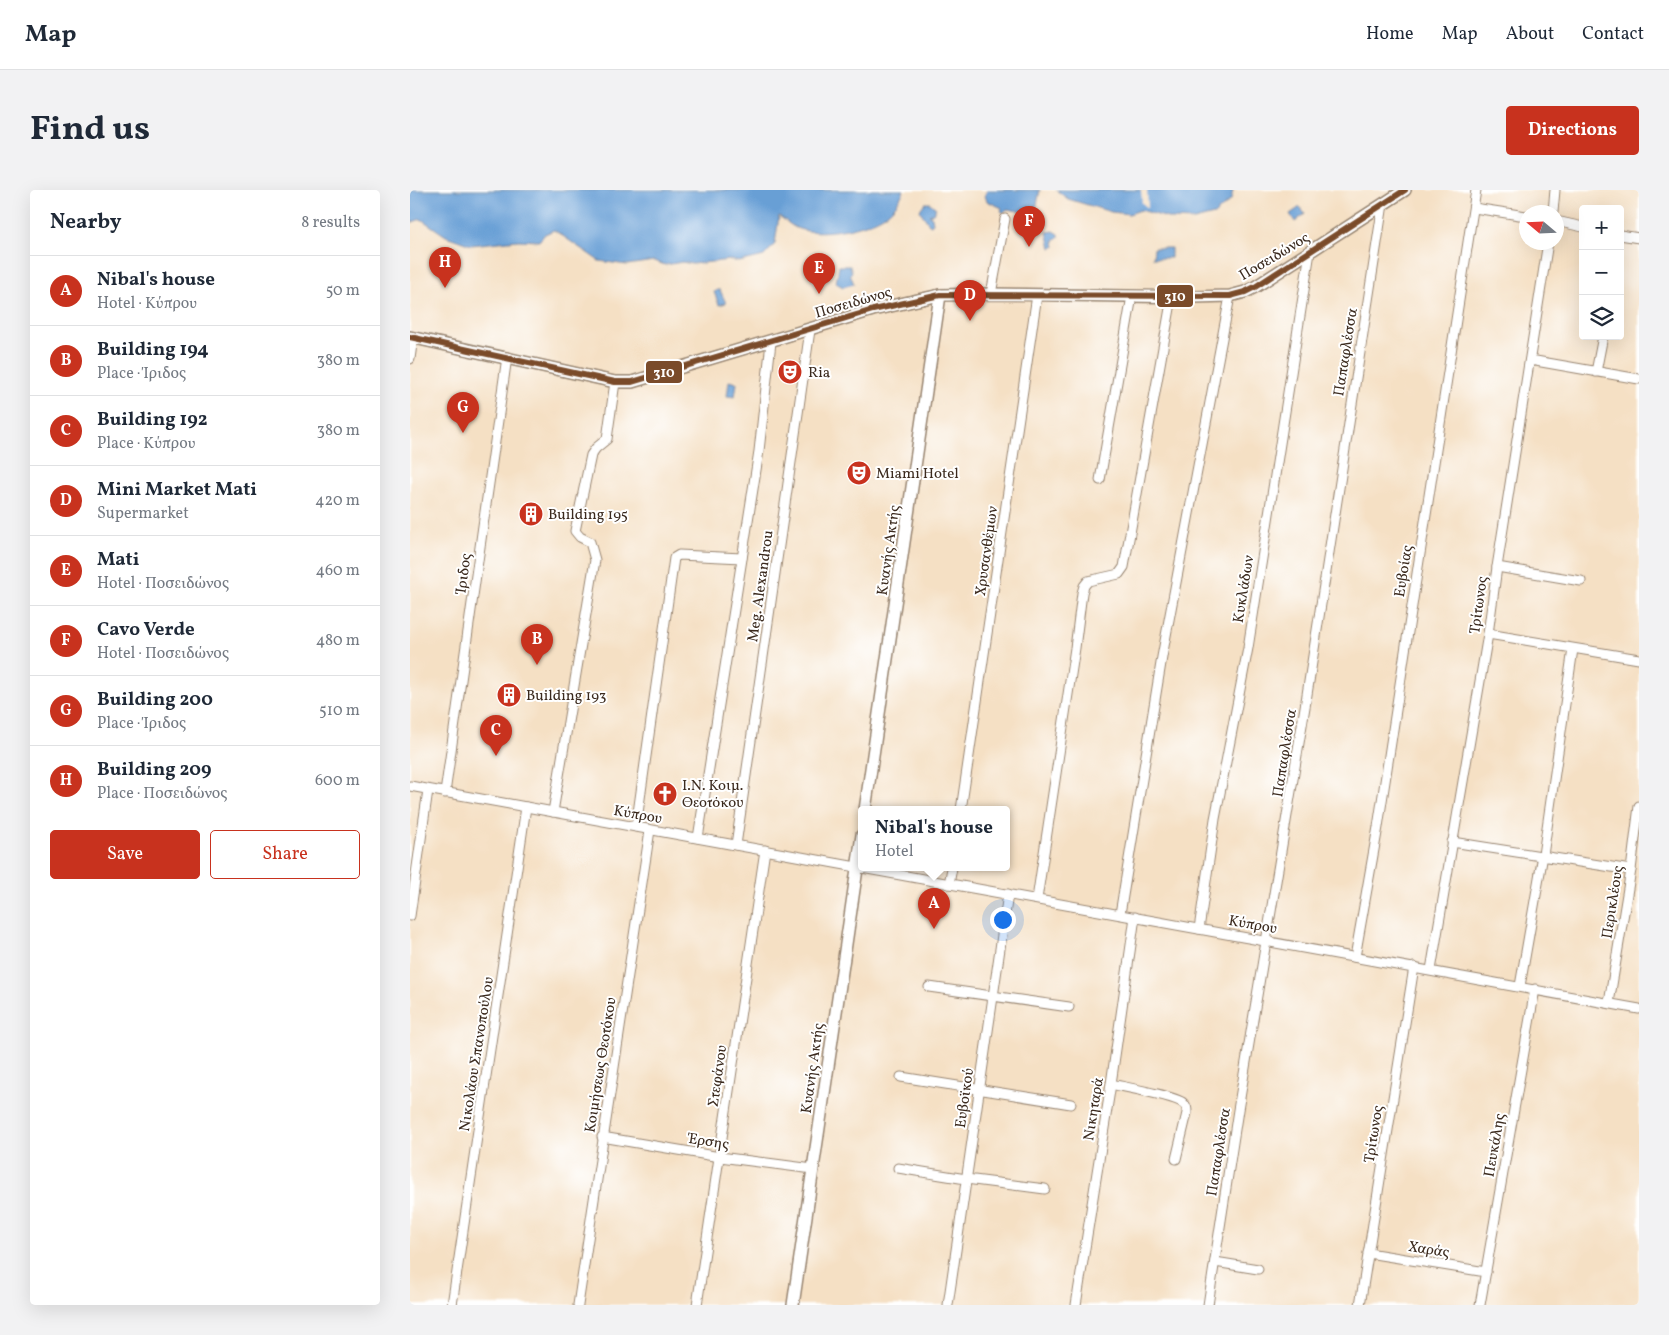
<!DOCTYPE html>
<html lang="en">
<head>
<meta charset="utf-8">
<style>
	body { margin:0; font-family:Vollkorn,serif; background:#f2f2f3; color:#1f2937 }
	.controls { position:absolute; right:15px; top:15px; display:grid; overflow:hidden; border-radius:5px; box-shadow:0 5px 20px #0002 }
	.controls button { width:45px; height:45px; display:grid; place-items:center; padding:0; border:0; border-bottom:1px solid #e0e1e3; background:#fff; color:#1f2937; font:25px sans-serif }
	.compass { position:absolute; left:1109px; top:15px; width:45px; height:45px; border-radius:50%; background:#fff; box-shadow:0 5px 20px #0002; rotate:289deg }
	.you { position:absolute; left:592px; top:729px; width:18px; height:18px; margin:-12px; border:4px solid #fff; border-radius:50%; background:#1a73e8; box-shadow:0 0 0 8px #1a73e833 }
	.badge { display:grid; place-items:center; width:32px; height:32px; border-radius:50%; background:#c8321e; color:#fff; font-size:16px; font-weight:700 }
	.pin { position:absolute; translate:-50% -41px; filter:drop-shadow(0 1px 2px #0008) }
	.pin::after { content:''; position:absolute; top:26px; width:18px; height:15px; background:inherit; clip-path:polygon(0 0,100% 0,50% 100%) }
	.popup { position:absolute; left:448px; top:616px; width:152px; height:65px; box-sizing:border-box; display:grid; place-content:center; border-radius:5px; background:#fff; filter:drop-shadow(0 1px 4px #0005); font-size:16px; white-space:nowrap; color:#747a83 }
	.popup b { font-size:19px; color:#1f2937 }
	.popup::after { content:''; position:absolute; left:50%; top:100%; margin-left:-10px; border:10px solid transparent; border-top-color:#fff }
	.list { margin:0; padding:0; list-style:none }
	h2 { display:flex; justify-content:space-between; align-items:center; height:65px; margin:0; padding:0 20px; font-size:21px }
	h2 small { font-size:16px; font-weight:400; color:#747a83 }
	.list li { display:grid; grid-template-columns:32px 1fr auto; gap:15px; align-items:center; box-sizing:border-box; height:70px; padding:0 20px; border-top:1px solid #e0e1e3 }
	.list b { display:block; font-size:19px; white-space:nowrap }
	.list p { margin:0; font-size:16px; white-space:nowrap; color:#747a83 }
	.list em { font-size:16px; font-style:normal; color:#747a83 }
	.actions { display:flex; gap:10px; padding:15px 20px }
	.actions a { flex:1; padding:11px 0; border:1px solid #c8321e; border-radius:5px; text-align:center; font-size:18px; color:#c8321e }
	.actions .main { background:#c8321e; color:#fff }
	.icon { flex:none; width:28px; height:28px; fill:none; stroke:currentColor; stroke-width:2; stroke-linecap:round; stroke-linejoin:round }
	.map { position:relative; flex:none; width:1229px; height:1115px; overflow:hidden; border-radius:5px }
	header { display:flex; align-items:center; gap:30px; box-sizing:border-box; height:70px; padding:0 25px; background:#fff; border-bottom:1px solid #e0e1e3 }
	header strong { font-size:24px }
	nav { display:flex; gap:28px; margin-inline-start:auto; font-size:18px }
	.intro { display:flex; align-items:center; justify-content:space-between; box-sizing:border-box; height:120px; padding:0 30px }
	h1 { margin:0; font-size:35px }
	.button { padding:12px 22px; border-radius:5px; background:#c8321e; color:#fff; font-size:18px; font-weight:700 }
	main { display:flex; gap:30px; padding:0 30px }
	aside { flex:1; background:#fff; border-radius:5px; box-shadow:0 5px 20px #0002 }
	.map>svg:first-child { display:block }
	.water { fill:#679fd5; stroke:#51647a }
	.pier { fill:#f5e0c4 }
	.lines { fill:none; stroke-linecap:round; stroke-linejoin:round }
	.minor-casing { stroke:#988571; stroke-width:11 }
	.tertiary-casing { stroke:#988571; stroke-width:14 }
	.minor { stroke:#fff; stroke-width:9 }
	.tertiary { stroke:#fff; stroke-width:11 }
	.bus-1-casing { stroke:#fff; stroke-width:10 }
	.bus-1 { stroke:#7a4b2a; stroke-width:6 }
	.labels { text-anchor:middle; stroke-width:4; stroke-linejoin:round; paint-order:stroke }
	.street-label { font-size:15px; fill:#3b2a1e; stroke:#fff }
	.poi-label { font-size:15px; fill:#3b2a1e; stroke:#fff; text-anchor:start }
	.line-badge { stroke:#fff; stroke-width:2 }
	.badge-label { font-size:14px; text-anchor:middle; font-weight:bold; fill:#fff }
</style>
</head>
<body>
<header>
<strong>Map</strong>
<nav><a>Home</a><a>Map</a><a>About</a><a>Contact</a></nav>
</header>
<div class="intro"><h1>Find us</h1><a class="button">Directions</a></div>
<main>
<aside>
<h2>Nearby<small>8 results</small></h2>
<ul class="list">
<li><span class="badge">A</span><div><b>Nibal's house</b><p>Hotel · Κύπρου</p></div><em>50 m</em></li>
<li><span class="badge">B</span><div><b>Building 194</b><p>Place · Ίριδος</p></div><em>380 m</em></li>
<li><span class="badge">C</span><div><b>Building 192</b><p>Place · Κύπρου</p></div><em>380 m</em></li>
<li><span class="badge">D</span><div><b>Mini Market Mati</b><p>Supermarket</p></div><em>420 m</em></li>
<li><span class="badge">E</span><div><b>Mati</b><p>Hotel · Ποσειδώνος</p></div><em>460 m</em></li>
<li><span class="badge">F</span><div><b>Cavo Verde</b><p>Hotel · Ποσειδώνος</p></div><em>480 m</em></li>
<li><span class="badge">G</span><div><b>Building 200</b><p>Place · Ίριδος</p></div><em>510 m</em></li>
<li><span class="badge">H</span><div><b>Building 209</b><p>Place · Ποσειδώνος</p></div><em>600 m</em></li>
</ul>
<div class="actions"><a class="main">Save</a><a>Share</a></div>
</aside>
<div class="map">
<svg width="1229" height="1115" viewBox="0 0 1229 1115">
	<rect width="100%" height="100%" fill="#fff"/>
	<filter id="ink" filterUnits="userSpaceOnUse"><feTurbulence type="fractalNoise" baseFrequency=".02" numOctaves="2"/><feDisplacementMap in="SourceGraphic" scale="10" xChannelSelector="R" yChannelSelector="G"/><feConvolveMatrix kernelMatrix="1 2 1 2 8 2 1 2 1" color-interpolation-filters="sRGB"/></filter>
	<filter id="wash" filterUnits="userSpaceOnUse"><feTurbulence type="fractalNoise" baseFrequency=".0096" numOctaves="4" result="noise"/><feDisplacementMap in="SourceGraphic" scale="20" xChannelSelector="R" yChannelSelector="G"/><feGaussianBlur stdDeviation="1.12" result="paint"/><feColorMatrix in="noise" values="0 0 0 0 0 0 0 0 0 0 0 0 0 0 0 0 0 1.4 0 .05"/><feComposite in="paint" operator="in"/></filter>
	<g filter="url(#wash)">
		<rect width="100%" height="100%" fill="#f5e0c4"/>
		<!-- water -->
		<g class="water">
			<path d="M 0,0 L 494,0 C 492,6 488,12 484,17 C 468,37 412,47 389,39 C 382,37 375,30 369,26 L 365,54 L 354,66 L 329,72 L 320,70 L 282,74 L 272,72 L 255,75 L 244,71 L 217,75 L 189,71 L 144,40 L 135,44 L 129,51 L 108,50 L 61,55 L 36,46 L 11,29 L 0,33 Z"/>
			<polygon points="577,0 630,0 625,24 597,19 594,23 591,21 592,18 577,11 575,6"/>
			<polygon points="646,0 823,0 821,10 804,25 784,30 761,29 731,20 719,24 701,22 658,9"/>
			<polygon points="515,13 520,13 526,18 523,23 519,25 522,27 523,33 521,35 519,34 510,21 511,18"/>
			<polygon points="890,17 895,24 885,32 880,24"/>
			<polygon points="644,41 649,44 649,47 644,51 645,57 641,58 637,42"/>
			<polygon points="744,58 761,58 761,68 743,68"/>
			<polygon points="429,76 440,76 442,82 440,84 444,94 433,97 426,93"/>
			<polygon points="307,100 310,100 316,113 309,115 304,102"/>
			<polygon points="319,191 327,193 325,207 317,206"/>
		</g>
		<!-- pier -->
		<polygon class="pier" points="731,0 737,0 738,18 732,13"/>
	</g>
	<g filter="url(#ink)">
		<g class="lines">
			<defs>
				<g id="minor">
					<polyline points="1064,18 1116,26"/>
					<polyline points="1143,22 1145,0"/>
					<polyline points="1146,31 1173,37"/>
					<polyline points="1210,45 1229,48"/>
					<polyline points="581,104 595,29"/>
					<polyline points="0,169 3,147"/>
					<polyline points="1120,170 1229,189"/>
					<polyline points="1186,182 1193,146"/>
					<polyline points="690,290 722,106"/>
					<polyline points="1087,377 1171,391"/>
					<polyline points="1078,444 1229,469"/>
					<polyline points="0,596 452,678"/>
					<polyline points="35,603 97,167"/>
					<polyline points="551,620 627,105"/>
					<polyline points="143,622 185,370 180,352 170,347 165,341 181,265 186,258 197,249 205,192"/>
					<polyline points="226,637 264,368 269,365 332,368"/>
					<polyline points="288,648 349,261 361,152"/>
					<polyline points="1042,652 1221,680"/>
					<polyline points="326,655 400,140"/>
					<polyline points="452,678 1229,819"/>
					<polyline points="539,694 542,678"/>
					<polyline points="627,709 665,458 672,403 674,396 678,391 709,384 714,377 762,107"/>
					<polyline points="710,724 752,467 820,106"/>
					<polyline points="0,726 18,600"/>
					<polyline points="789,739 805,629 838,458 900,62"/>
					<polyline points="945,767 968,637 1066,0"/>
					<polyline points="1021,780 1078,444 1087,377 1138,52"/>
					<polyline points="1110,796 1133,665 1163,459"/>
					<polyline points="519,797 659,817"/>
					<polyline points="1199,813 1221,680 1229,616"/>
					<polyline points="491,887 661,914"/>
					<path d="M 701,894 C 714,897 765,906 773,913 C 777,916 777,919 777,923 L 766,969"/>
					<polyline points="192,947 310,967 403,979"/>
					<polyline points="488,978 556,989 635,999"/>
					<polyline points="958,1063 1076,1082"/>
					<polyline points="805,1072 848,1079"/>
					<polyline points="42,1115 116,617"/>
					<polyline points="168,1115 240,640"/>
					<polyline points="287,1115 355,660"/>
					<polyline points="538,1115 598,704"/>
					<polyline points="666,1115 701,894 725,727"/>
					<polyline points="798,1115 828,920 896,511 973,14"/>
					<polyline points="950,1115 1004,777"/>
					<polyline points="1070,1115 1125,799"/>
				</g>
				<g id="tertiary">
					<polyline points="0,147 205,192 222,192 463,120 530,105 581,104 784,107 820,106 835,102 845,97 995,0"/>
					<polyline points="455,620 530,105"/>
					<polyline points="383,1115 452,645"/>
				</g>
			</defs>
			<!-- minor casing -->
			<use href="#minor" class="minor-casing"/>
			<!-- tertiary casing -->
			<use href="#tertiary" class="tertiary-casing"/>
			<!-- minor -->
			<use href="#minor" class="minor"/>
			<!-- tertiary -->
			<use href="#tertiary" class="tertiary"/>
			<defs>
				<polyline id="bus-1" points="0,147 205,192 222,192 463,120 530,105 820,106 835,102 845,97 995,0"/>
			</defs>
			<!-- bus-1 casing -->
			<use href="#bus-1" class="bus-1-casing"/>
			<!-- bus-1 -->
			<use href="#bus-1" class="bus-1"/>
		</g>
	</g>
	<!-- icons -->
	<defs>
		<symbol id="theatre-disc" viewBox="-11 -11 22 22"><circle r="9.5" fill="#c8321e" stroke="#fff"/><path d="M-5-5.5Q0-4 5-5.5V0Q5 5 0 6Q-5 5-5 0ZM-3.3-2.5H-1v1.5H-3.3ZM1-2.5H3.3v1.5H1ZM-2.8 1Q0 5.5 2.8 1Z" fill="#fff"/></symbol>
		<symbol id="building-disc" viewBox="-11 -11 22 22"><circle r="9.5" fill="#c8321e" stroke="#fff"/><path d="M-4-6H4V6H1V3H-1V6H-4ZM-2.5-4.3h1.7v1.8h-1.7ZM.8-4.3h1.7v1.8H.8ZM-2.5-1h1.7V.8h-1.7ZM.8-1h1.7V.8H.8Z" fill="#fff"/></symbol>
		<symbol id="church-disc" viewBox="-11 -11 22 22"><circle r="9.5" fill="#c8321e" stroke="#fff"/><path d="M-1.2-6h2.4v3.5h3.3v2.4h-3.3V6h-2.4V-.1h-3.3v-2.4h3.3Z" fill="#fff"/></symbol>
	</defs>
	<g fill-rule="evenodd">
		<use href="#theatre-disc" x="366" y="168" width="28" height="28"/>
		<use href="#theatre-disc" x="435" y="269" width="28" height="28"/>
		<use href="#building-disc" x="107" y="310" width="28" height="28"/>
		<use href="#building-disc" x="85" y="491" width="28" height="28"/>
		<use href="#church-disc" x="241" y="590" width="28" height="28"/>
	</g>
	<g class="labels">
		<!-- street labels -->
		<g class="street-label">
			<text transform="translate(864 66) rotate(-31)" y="5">Ποσειδώνος</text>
			<text transform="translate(443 112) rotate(-16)" y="5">Ποσειδώνος</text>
			<text transform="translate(935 162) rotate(-81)" y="5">Παπαφλέσσα</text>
			<text transform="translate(478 360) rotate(-82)" y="5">Κυανής Ακτής</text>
			<text transform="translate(576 361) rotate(-82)" y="5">Χρυσανθέμων</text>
			<text transform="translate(993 381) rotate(-81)" y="5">Ευβοίας</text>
			<text transform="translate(53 383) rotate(-82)" y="5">Ίριδος</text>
			<text transform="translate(350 396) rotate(-82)" y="5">Meg. Alexandrou</text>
			<text transform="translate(833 399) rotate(-81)" y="5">Κυκλάδων</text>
			<text transform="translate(1068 415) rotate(-82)" y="5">Τρίτωνος</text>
			<text transform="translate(874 563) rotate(-81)" y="5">Παπαφλέσσα</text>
			<text transform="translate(228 624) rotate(10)" y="5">Κύπρου</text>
			<text transform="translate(1202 712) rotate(-81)" y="5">Περικλέους</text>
			<text transform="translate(843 734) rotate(10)" y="5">Κύπρου</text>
			<text transform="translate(66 864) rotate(-81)" y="5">Νικολάου Σπανοπούλου</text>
			<text transform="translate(190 875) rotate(-81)" y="5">Κοιμήσεως Θεοτόκου</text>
			<text transform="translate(402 878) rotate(-82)" y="5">Κυανής Ακτής</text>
			<text transform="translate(307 886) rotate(-82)" y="5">Στεφάνου</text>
			<text transform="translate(554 908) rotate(-82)" y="5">Ευβοϊκού</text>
			<text transform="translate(683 919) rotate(-81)" y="5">Νικηταρά</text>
			<text transform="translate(963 944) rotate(-81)" y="5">Τρίτωνος</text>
			<text transform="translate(299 951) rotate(9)" y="5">Έρσης</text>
			<text transform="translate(1084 955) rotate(-80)" y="5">Πευκάλης</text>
			<text transform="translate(808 962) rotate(-81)" y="5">Παπαφλέσσα</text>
			<text transform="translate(1019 1059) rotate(9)" y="5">Χαράς</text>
		</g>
		<!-- poi labels -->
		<g class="poi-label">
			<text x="398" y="187">Ria</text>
			<text x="466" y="288">Miami Hotel</text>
			<text x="138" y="329">Building 195</text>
			<text x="116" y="510">Building 193</text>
			<text x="272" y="600">Ι.Ν. Κοιμ.<tspan x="272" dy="17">Θεοτόκου</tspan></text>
		</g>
	</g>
	<g class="line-badge">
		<rect x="746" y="94" width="38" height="24" rx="5" fill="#7a4b2a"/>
		<rect x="235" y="170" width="38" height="24" rx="5" fill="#7a4b2a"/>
	</g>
	<g class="badge-label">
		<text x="765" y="111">310</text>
		<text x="254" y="187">310</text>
	</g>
</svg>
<div class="controls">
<button>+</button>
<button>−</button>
<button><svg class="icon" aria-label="layers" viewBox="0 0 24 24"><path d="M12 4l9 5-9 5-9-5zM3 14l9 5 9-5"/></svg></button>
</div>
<svg class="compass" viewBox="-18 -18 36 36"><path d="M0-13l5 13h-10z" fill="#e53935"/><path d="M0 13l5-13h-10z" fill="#747a83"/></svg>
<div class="you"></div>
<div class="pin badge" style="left:524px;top:739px">A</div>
<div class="popup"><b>Nibal's house</b>Hotel</div>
<div class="pin badge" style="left:127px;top:475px">B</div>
<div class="pin badge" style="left:86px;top:566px">C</div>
<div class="pin badge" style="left:560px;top:131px">D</div>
<div class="pin badge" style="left:409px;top:104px">E</div>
<div class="pin badge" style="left:619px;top:57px">F</div>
<div class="pin badge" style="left:53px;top:243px">G</div>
<div class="pin badge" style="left:35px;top:98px">H</div>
</div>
</main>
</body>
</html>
